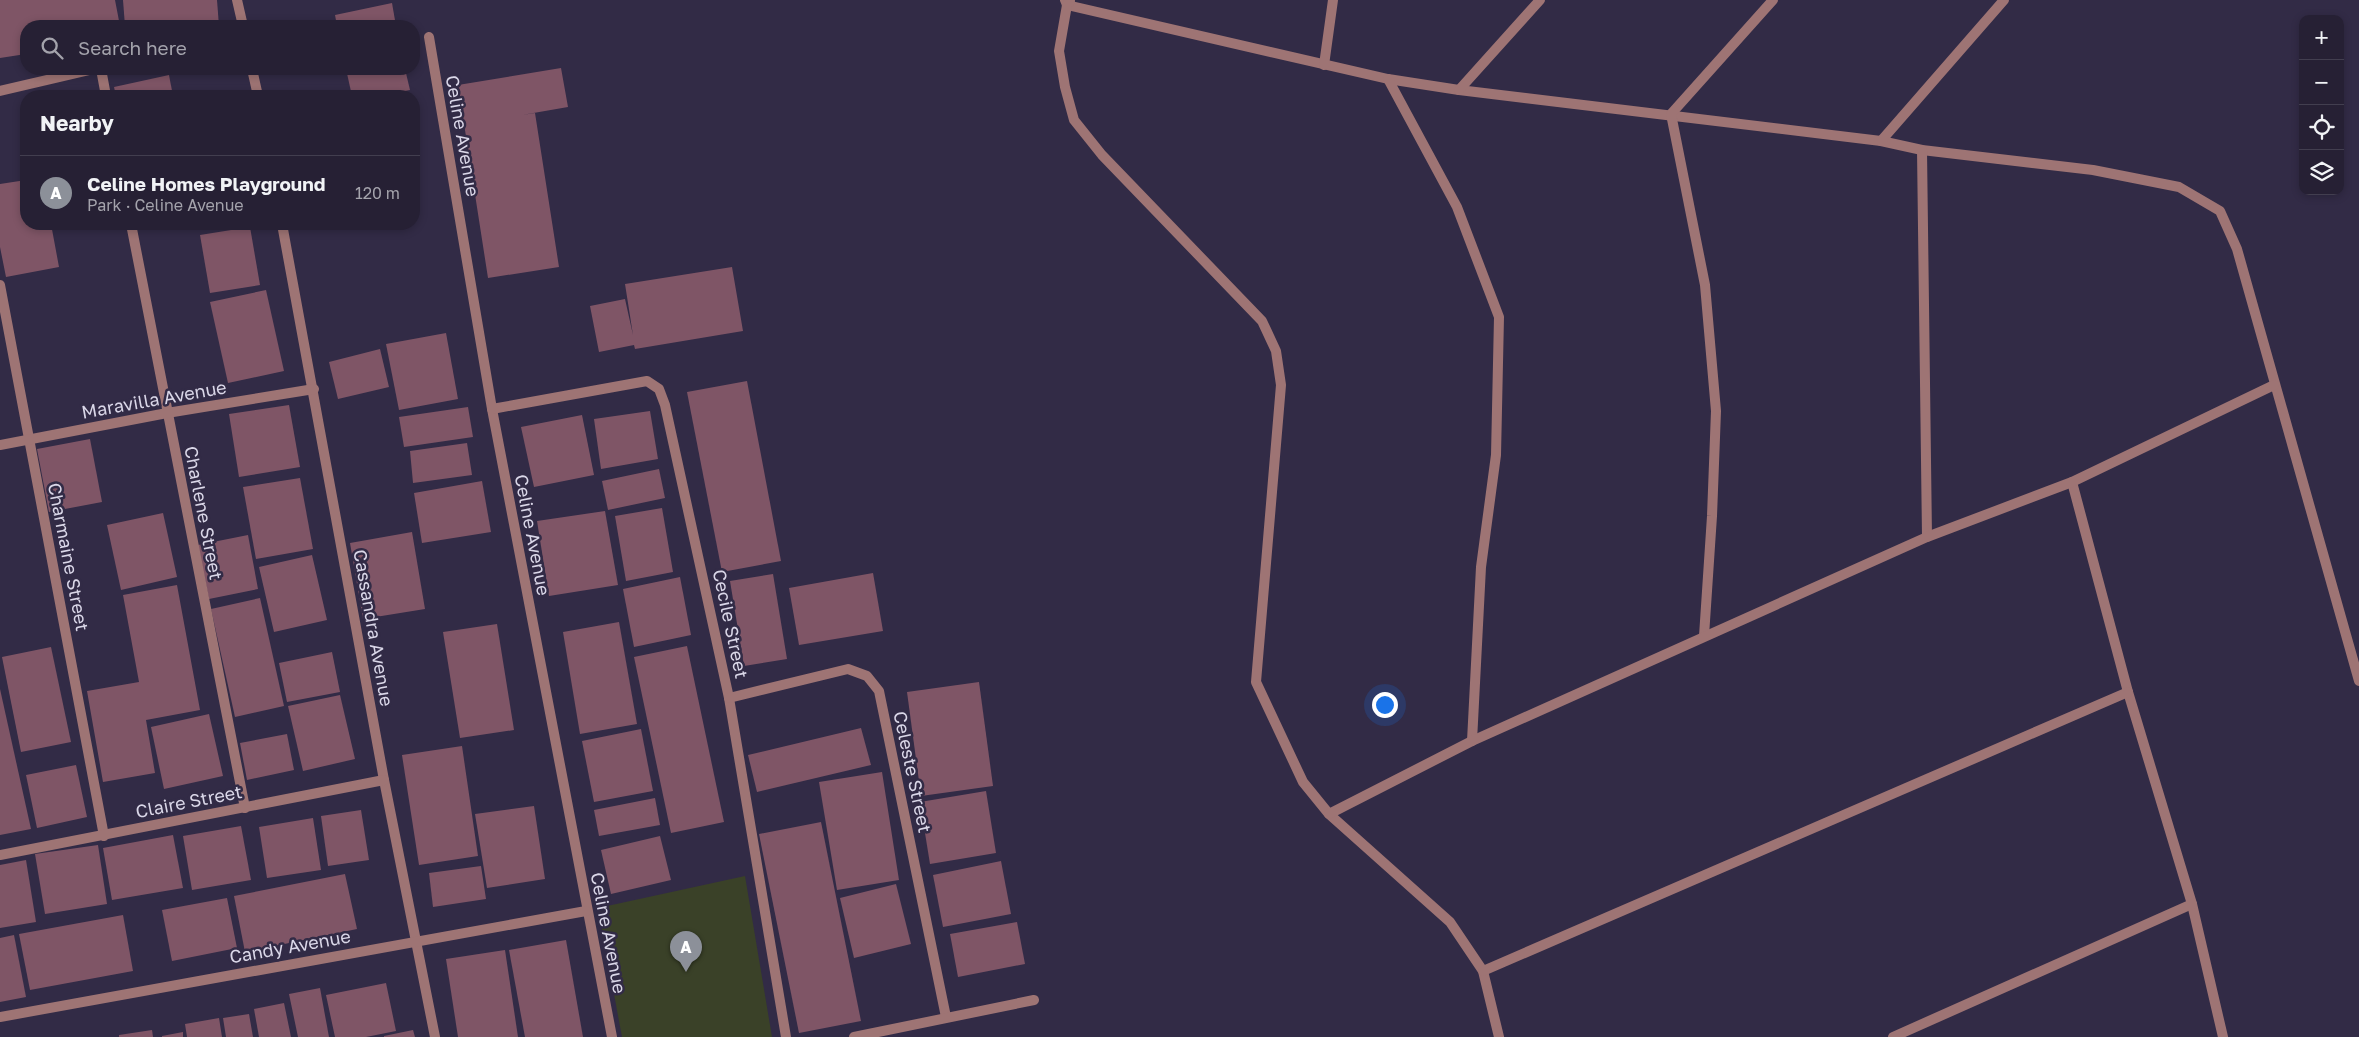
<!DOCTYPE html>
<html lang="en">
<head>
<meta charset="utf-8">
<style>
	body { margin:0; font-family:"Golos Text",sans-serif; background:#2e283c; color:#f1f3f6 }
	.controls { position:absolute; right:15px; top:15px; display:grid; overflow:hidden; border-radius:10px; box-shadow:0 2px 8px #0003 }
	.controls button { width:45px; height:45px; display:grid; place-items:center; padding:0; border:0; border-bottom:1px solid #423e4f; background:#262034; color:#f1f3f6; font:25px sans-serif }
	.you { position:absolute; left:1384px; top:704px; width:18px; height:18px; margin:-12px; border:4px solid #fff; border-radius:50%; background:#1a73e8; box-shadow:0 0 0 8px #1a73e833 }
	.badge { display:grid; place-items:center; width:32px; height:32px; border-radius:50%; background:#8c9099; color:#fff; font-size:16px; font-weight:700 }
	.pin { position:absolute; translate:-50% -41px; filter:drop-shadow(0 1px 2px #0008) }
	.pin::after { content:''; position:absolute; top:26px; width:18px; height:15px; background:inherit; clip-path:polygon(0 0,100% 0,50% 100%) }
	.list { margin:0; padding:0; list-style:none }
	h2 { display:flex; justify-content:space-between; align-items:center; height:65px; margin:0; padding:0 20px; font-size:21px }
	h2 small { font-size:16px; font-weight:400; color:#a4a3ac }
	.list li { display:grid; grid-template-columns:32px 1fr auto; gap:15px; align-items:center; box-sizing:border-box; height:75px; padding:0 20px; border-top:1px solid #423e4f }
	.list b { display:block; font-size:19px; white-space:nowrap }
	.list p { margin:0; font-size:16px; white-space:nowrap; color:#a4a3ac }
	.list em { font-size:16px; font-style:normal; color:#a4a3ac }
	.icon { flex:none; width:28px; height:28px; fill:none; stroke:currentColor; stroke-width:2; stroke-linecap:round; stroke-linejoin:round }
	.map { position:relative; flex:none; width:2359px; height:1037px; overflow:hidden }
	.search { position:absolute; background:#262034; box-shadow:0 2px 8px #0003; left:20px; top:20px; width:400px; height:55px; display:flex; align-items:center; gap:12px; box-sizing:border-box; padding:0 18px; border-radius:20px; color:#a4a3ac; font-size:19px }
	.panel { position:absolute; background:#262034; box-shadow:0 2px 8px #0003; left:20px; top:90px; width:400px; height:140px; border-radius:20px }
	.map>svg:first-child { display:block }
	.green { fill:#3a4128 }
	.building { fill:#7f5566 }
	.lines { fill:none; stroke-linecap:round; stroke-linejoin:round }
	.minor { stroke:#9e7474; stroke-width:10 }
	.labels { text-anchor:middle; stroke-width:5; stroke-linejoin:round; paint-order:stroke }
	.street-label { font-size:18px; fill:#dad7e8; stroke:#322b46 }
</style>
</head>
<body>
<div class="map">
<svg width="2359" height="1037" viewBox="0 0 2359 1037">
	<rect width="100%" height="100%" fill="#322b46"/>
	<!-- green -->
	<polygon class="green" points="745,876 772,1037 622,1037 598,908"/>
	<!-- building -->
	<g class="building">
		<polygon points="0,0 115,0 120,26 26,26 26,54 0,58"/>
		<polygon points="123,0 217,0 219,26 125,26"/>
		<polygon points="392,3 396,26 337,26 335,15"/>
		<polygon points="561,68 568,107 522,115 535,113 559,267 488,278 458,85"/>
		<polygon points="346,69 405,69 410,90 378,96 352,96"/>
		<polygon points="169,75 173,96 116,96 114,87"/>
		<polygon points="26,180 26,224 51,224 59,267 6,277 0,247 0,184"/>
		<polygon points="195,224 221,224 221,225 196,229"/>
		<polygon points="250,227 260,285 210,293 200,235"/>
		<polygon points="732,267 743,331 635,349 634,345 599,352 590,306 625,299 633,335 625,284"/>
		<polygon points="266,290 284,371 228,383 210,302"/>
		<polygon points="446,333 458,399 399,410 386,344"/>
		<polygon points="380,349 389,387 338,399 329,362"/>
		<polygon points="747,381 781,561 722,572 687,392"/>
		<polygon points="289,405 300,467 239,477 229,414"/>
		<polygon points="468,407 473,437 404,447 399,417"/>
		<polygon points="650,411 658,459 601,469 594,419"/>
		<polygon points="582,415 594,475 534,487 521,427"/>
		<polygon points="90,439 102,502 49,512 37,449"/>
		<polygon points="467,443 472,475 413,483 410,451"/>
		<polygon points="659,469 665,498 608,510 602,481"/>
		<polygon points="300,478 313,549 256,559 243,487"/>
		<polygon points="482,481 491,532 422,543 414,493"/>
		<polygon points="662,508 673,572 626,581 615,516"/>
		<polygon points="605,511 618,585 549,596 537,521"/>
		<polygon points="163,513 177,577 121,590 107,525"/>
		<polygon points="412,532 425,609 363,619 350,543"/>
		<polygon points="248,535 258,589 209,599 198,545"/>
		<polygon points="312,555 327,620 274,632 259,567"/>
		<polygon points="873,573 883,631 799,645 789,588"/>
		<polygon points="773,574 787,659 744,666 730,581"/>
		<polygon points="680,577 691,635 634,647 623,589"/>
		<polygon points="177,585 200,710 146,720 155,773 103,782 87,691 139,682 123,595"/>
		<polygon points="260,598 284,706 235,717 211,609"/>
		<polygon points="619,622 637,724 580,734 563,632"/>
		<polygon points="497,624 514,730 460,738 443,632"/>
		<polygon points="687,646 724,822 671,833 634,657"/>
		<polygon points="51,647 71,742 21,752 2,657"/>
		<polygon points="332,652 340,692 287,702 279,663"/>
		<polygon points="979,682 993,786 921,796 907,692"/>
		<polygon points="0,689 31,829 0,835"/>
		<polygon points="340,695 355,759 303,771 288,706"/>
		<polygon points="209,714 223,776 164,789 151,727"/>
		<polygon points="861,728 871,765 757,792 748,755"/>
		<polygon points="641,729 653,791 594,802 582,741"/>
		<polygon points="287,734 294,770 247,780 240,743"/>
		<polygon points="462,746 478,856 419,865 402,755"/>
		<polygon points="76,765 87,817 37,828 26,775"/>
		<polygon points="882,772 899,880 837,890 819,782"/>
		<polygon points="986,791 996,853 930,864 920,802"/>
		<polygon points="655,798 660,825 599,836 594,810"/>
		<polygon points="534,806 545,879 487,888 475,814"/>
		<polygon points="361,810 369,860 328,866 321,816"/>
		<polygon points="313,818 321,870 267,878 259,827"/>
		<polygon points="821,822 861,1021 799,1033 759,834"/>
		<polygon points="241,826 251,880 192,890 183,836"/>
		<polygon points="173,835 183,888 112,900 103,848"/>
		<polygon points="660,836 671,880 611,894 601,850"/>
		<polygon points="98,845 107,904 45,914 35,854"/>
		<polygon points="26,860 36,922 0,928 0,865"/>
		<polygon points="1001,861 1011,914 943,927 933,875"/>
		<polygon points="481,866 486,899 433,907 429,873"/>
		<polygon points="345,874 357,929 245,952 234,896"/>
		<polygon points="896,884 911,944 854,958 840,898"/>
		<polygon points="227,898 237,948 172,961 162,910"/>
		<polygon points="123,915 133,971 30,990 19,934"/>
		<polygon points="1017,922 1025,964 958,977 950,934"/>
		<polygon points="14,935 26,997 0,1002 0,938"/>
		<polygon points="566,940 583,1037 525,1037 509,950"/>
		<polygon points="505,950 518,1037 458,1037 446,959"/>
		<polygon points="386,983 396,1031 366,1037 335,1037 326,995"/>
		<polygon points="320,988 329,1037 298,1037 289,994"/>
		<polygon points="284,1003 291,1037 259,1037 254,1009"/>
		<polygon points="249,1014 253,1037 226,1037 223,1018"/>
		<polygon points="219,1018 222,1037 187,1037 185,1024"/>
		<polygon points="152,1030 153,1037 119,1037 119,1035"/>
		<polygon points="413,1030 415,1037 384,1037 384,1036"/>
		<polygon points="183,1032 183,1037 162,1037 162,1036"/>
	</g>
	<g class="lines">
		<!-- minor -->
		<g class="minor">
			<polyline points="237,0 243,26"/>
			<polyline points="1065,0 1067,5 1388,79 1459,90 1881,141 1922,150 2093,170 2179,187 2220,211 2237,249 2359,681"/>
			<polyline points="1070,1 1067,5 1059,51 1065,87 1074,120 1102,155 1262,321 1276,351 1281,385 1256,682 1303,782 1329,814 1450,922 1483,971 1499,1037"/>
			<polyline points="429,37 492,409 612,1037"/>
			<polyline points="1324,65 1333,0"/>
			<polyline points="101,69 106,96"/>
			<polyline points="252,69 258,96"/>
			<polyline points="1388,79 1457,207 1499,317 1496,455 1481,567 1472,741"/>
			<polyline points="1459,90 1540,0"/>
			<polyline points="0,91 94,69"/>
			<polyline points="1881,141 2004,0"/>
			<polyline points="1922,150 1927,537"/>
			<polyline points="131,224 245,808"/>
			<polyline points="282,224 384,780 435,1037"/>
			<polyline points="0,285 104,836"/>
			<polyline points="492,409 647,381 659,389 665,405 729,698 786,1037"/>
			<polyline points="0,445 167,413 314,389"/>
			<polyline points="2072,482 2128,692 2192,904 2223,1037"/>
			<polyline points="1704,636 1712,516 1716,411 1705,285 1671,114 1773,0"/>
			<polyline points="729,698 848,669 867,676 879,691 946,1017"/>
			<polyline points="1329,814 1472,741 1927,537 2072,482 2274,385"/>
			<polyline points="0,855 384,780"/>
			<polyline points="1483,971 2128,692"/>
			<polyline points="0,1017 586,911"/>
			<polyline points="854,1037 1034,1000"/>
			<polyline points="1893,1037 2192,904"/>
		</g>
	</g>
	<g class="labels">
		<!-- street labels -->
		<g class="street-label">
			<text transform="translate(462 136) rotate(80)" y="6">Celine Avenue</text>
			<text transform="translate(154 400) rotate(-10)" y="6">Maravilla Avenue</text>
			<text transform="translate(203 513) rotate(79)" y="6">Charlene Street</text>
			<text transform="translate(532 535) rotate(79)" y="6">Celine Avenue</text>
			<text transform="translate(68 557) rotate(79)" y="6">Charmaine Street</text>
			<text transform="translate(730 624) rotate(78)" y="6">Cecile Street</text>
			<text transform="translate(373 628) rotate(80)" y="6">Cassandra Avenue</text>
			<text transform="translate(912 772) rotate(78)" y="6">Celeste Street</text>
			<text transform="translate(189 802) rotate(-11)" y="6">Claire Street</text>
			<text transform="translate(608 933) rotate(79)" y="6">Celine Avenue</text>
			<text transform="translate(290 947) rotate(-10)" y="6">Candy Avenue</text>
		</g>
	</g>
</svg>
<div class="controls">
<button>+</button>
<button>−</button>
<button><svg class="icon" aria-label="locate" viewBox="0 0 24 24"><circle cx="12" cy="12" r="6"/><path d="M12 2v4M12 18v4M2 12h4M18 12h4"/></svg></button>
<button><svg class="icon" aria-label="layers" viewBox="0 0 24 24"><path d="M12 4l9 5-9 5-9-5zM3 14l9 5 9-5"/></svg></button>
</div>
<div class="you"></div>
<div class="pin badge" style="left:686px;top:972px">A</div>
<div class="search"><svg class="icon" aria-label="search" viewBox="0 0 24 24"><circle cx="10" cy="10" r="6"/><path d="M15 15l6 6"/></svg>Search here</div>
<section class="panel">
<h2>Nearby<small></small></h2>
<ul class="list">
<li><span class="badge">A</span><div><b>Celine Homes Playground</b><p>Park · Celine Avenue</p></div><em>120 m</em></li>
</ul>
</section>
</div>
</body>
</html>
